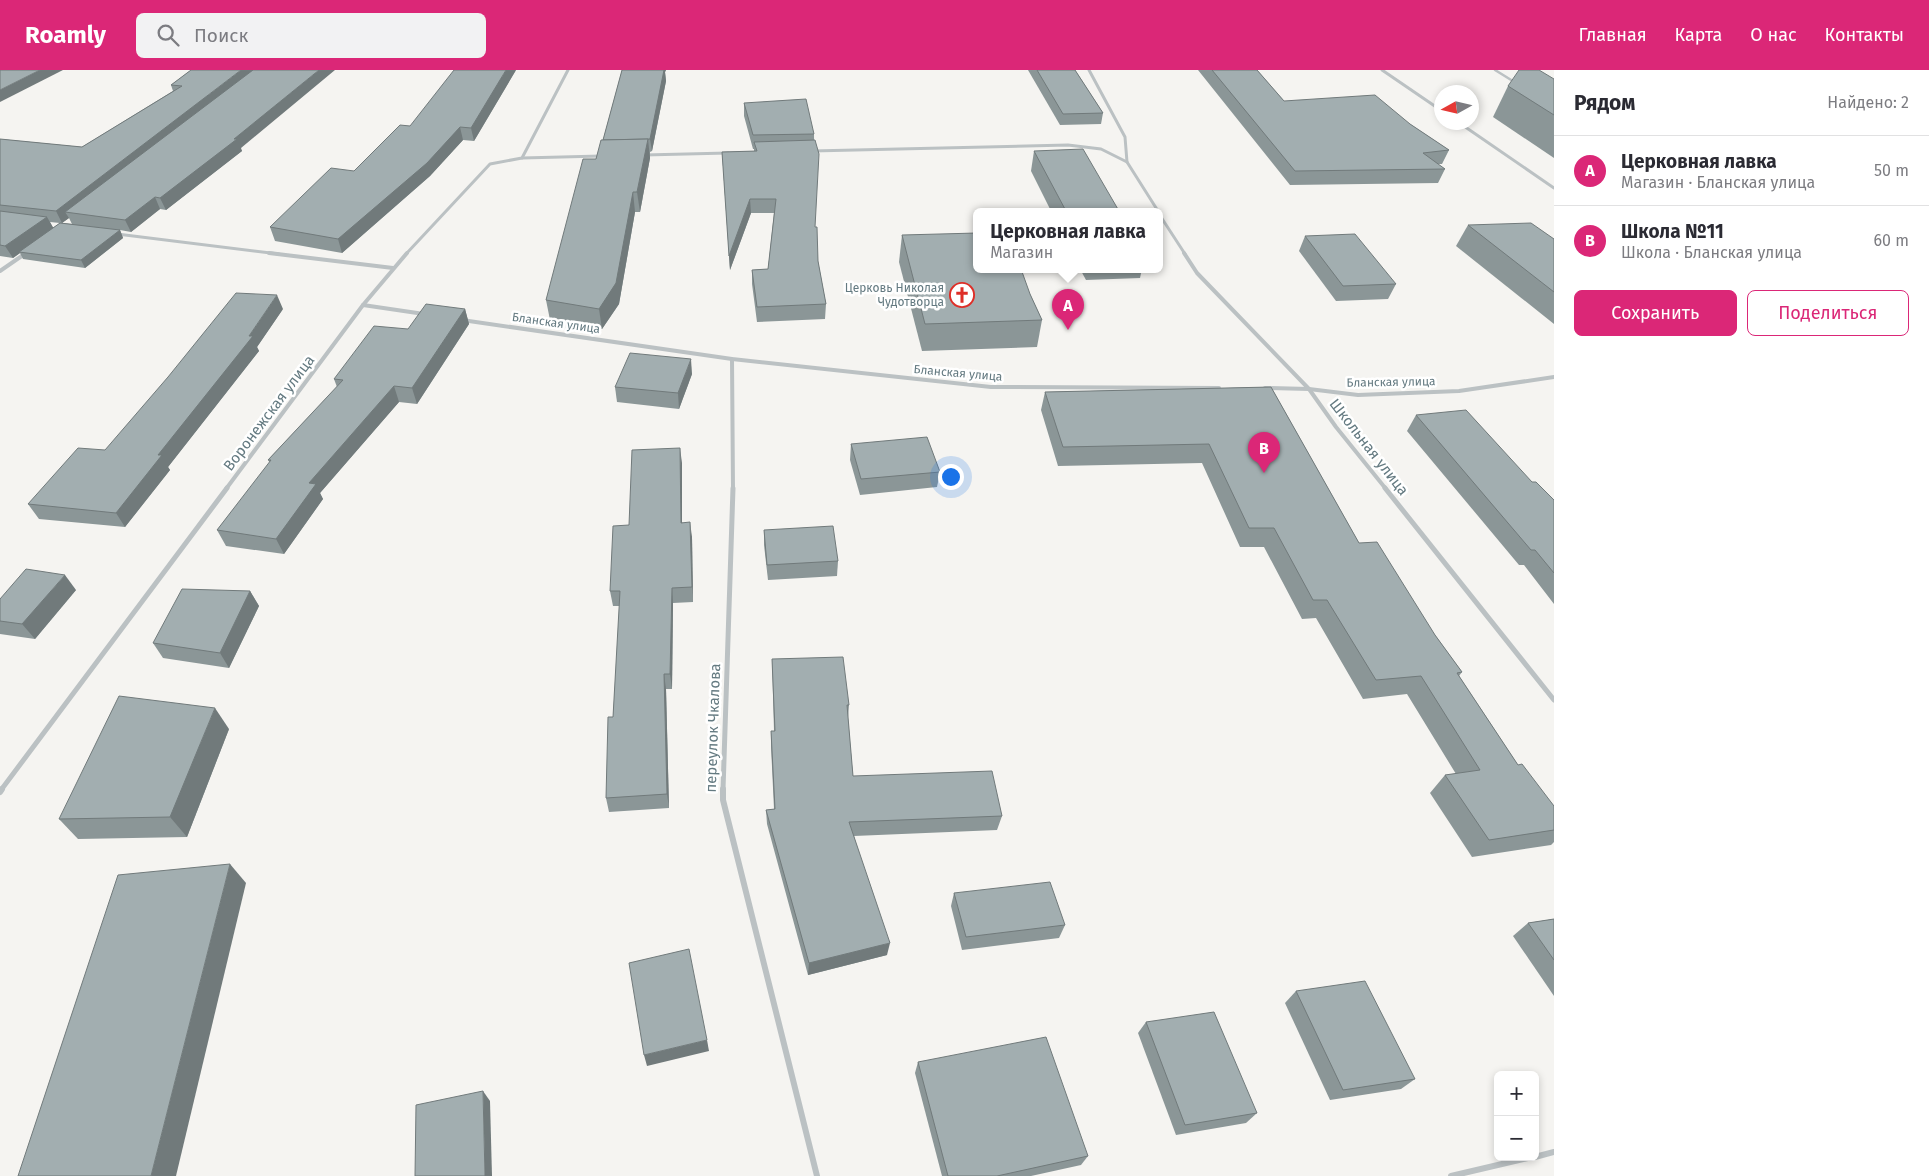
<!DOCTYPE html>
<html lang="ru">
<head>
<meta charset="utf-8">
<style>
	body { margin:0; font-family:"Fira Sans",sans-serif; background:#f2f2f3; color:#2b2b33 }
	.controls { position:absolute; right:15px; bottom:15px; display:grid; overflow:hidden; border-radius:8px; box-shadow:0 2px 8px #0003 }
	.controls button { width:45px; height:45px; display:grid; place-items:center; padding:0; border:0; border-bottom:1px solid #e1e1e2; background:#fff; color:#2b2b33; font:25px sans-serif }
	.compass { position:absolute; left:1434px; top:15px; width:45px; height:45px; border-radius:50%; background:#fff; box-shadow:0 2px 8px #0003; rotate:262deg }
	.you { position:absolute; left:950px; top:406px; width:18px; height:18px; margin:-12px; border:4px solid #fff; border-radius:50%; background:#1a73e8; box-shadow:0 0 0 8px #1a73e833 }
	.badge { display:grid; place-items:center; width:32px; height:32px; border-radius:50%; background:#db2777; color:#fff; font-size:16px; font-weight:700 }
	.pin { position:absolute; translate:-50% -41px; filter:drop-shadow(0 1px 2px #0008) }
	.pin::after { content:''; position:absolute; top:26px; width:18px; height:15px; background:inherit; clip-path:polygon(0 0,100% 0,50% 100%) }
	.popup { position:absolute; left:973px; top:138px; width:190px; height:65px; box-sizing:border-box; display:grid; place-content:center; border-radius:8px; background:#fff; filter:drop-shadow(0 1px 4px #0005); font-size:16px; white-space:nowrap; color:#7c7c81 }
	.popup b { font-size:19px; color:#2b2b33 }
	.popup::after { content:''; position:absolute; left:50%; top:100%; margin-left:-10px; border:10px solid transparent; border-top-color:#fff }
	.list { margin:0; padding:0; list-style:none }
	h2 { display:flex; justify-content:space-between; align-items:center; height:65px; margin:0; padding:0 20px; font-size:21px }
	h2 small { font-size:16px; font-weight:400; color:#7c7c81 }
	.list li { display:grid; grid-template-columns:32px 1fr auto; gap:15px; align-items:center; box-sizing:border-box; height:70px; padding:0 20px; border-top:1px solid #e1e1e2 }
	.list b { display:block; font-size:19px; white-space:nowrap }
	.list p { margin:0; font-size:16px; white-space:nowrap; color:#7c7c81 }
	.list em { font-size:16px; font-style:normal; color:#7c7c81 }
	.actions { display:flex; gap:10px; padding:15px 20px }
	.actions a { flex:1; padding:11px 0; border:1px solid #db2777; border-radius:8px; text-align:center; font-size:18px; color:#db2777 }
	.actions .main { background:#db2777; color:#fff }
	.icon { flex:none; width:28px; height:28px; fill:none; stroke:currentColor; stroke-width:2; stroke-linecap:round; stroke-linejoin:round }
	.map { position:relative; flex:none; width:1554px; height:1106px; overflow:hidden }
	header { display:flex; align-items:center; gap:30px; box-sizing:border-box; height:70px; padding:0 25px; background:#db2777; color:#fff }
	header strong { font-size:24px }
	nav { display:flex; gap:28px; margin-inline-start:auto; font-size:18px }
	.search { width:350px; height:45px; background:#f2f2f3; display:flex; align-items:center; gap:12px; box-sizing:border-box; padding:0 18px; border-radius:8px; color:#7c7c81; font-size:19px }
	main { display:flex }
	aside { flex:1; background:#fff }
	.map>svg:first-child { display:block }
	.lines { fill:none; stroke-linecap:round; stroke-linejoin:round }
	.lane { stroke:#bbc1c3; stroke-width:2.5 }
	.street-far3 { stroke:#bbc1c3; stroke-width:3 }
	.street-far2 { stroke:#bbc1c3; stroke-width:4 }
	.street-far1 { stroke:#bbc1c3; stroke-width:5 }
	.street { stroke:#bbc1c3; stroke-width:6 }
	.wall { fill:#8b9697; fill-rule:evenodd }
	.shaded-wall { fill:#717a7b }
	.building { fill:#a2aeb0; stroke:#717a7b }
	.labels { text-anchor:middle; stroke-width:5; stroke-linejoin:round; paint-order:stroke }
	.far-poi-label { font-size:12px; fill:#647a81; stroke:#fff; text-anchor:end }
	.far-street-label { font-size:12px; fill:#647a81; stroke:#fff }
	.street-label { font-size:15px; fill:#647a81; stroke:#fff }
</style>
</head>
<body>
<header>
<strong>Roamly</strong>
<div class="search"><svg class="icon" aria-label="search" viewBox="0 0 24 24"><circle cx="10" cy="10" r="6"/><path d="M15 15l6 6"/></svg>Поиск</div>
<nav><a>Главная</a><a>Карта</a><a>О нас</a><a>Контакты</a></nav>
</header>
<main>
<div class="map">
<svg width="1554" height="1106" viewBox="0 0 1554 1106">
	<rect width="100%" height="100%" fill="#f5f4f1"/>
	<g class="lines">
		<!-- lane -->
		<polyline class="lane" points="1495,0 1516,13"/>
		<!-- street-far3 -->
		<g class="street-far3">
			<polyline points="1089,0 1125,67 1127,92 1158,141"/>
			<polyline points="1382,0 1442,41"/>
			<polyline points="1458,52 1554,118"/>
			<polyline points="812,81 1068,75 1101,79 1127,92"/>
			<polyline points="644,85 728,83"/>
			<polyline points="522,88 601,86"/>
			<polyline points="1159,144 1185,184"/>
			<polyline points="117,164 279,184"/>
			<polyline points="406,184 490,94 522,88 568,0"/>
		</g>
		<!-- street-far2 -->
		<g class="street-far2">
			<polyline points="269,183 393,198"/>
			<polyline points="1184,183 1197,203 1309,319 1336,357 1386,419"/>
			<polyline points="0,201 26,183"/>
			<polyline points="363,235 424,244"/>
			<polyline points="462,250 732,289 991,317 1219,318"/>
			<polyline points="732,289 733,419"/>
			<polyline points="1265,318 1309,319 1358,325 1459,321 1554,307"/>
			<polyline points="226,419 363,235 407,183"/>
		</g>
		<!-- street-far1 -->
		<g class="street-far1">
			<polyline points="1385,418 1554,630"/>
			<polyline points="1,720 227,418"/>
			<polyline points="723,720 733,418"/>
		</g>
		<!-- street -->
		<g class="street">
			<polyline points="723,719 723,730 817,1106"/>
			<polyline points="0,722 2,719"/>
			<polyline points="1535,1087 1554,1082"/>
			<polyline points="1451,1106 1532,1087"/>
		</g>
	</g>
	<!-- wall -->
	<g class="wall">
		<path d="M 191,0 L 242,81 L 166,140 L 160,139 L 131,162 L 120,160 L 123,168 L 85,198 L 23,189 L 20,183 L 13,188 L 0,186 L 0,69 L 82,77 L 173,21 L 171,15 ZM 69,148 L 72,154 L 62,153 ZM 50,152 L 60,153 L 53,158 Z"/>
		<polygon points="516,0 474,71 463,70 430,106 342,183 275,171 270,157 354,101 410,56"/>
		<polygon points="622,0 666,0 665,2 666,11 652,81 650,82 650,88 640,142 635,142 619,234 602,259 550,250 546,230 596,89 603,70"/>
		<polygon points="1028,0 1075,0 1103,43 1101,54 1060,55"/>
		<polygon points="1198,0 1257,0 1284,31 1410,54 1449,80 1442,94 1438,94 1445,99 1438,113 1290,115"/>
		<polygon points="1554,9 1554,88 1493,47 1508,16"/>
		<polygon points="744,33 814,64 815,157 818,191 826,234 825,249 757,252 752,214 752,200 768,199 774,143 751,143 730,200 722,82 754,81 754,79 753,79 744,46"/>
		<polygon points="1034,81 1119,141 1051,141 1031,101"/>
		<polygon points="1468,155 1554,169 1554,254 1456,176"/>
		<polygon points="902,165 1030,224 1042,250 1037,277 922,281 899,192"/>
		<polygon points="1305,166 1396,214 1388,229 1336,231 1299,181"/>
		<polygon points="1080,199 1142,199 1140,208 1086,210"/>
		<polygon points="283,239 257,277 259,281 168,397 170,400 125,457 39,449 28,434 105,380"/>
		<polygon points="465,239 469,254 417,334 399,332 320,423 323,429 284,484 226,476 217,460 270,393 268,390 337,317 334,309 408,259"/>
		<polygon points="692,304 679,339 617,332 615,317"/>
		<polygon points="1271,317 1359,473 1435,565 1462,602 1459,606 1518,695 1554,736 1554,772 1551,775 1472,787 1430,723 1445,705 1456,704 1407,624 1363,629 1316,548 1302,549 1264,477 1240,477 1202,393 1058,396 1041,340 1045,322"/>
		<polygon points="1416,345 1532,412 1554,430 1554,534 1524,495 1519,495 1407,361"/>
		<polygon points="851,374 940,402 937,417 860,425 850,390"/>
		<polygon points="682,393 682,452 692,467 693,532 673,533 672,619 666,619 669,738 609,742 606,728 613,647 620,536 613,536 610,521 629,455"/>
		<polygon points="764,460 838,491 837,506 768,510 764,475"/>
		<polygon points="76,520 35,569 0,564 0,529"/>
		<polygon points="250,521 259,536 229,598 163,588 153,573"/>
		<polygon points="772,589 849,635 848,648 853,706 1002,746 997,760 854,766 887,885 808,905 767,754 766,740 774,739 771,676 771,661 774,661"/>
		<polygon points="229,659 187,767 78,769 59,749"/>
		<polygon points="954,823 1065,855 1059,868 962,880 951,836"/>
		<polygon points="1554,849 1554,926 1513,866 1528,853"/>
		<polygon points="1296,921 1415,1009 1401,1019 1330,1030 1285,933"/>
		<polygon points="1146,952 1257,1043 1246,1053 1176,1065 1138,963"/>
		<polygon points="918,992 1088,1086 1081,1095 1031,1106 942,1106 915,1003"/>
	</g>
	<!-- shaded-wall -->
	<g class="shaded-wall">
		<polygon points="40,0 63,0 0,32 0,20"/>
		<polygon points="241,0 259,0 65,142 69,148 62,153 56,141"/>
		<polygon points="319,0 335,0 241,78 242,81 166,140 160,128"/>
		<polygon points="506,0 516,0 474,71 471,58"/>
		<polygon points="660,0 666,0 665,2 666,11 652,81 650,69"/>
		<polygon points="460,57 463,70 430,106 342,183 338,169"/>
		<polygon points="648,69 650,88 640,142 637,122"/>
		<polygon points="633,122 635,142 619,234 602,259 599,239"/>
		<polygon points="155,127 160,139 131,162 125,150"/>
		<polygon points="750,129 751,143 730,200 729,186"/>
		<polygon points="47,147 54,159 19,182 20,183 13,188 5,176"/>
		<polygon points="120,160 123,168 85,198 81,190"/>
		<polygon points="277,225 283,239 257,277 259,281 168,397 170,400 125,457 116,443 158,385 249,266"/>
		<polygon points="465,239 469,254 417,334 412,318"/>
		<polygon points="691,289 692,304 679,339 678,323"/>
		<polygon points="394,316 399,332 320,423 323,429 284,484 276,469 309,413"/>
		<polygon points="680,378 682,393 682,468 681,453"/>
		<polygon points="690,452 692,467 693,532 692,517"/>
		<polygon points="65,505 76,520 35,569 22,554"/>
		<polygon points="672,518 673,533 672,619 670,604"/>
		<polygon points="250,521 259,536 229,598 220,583"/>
		<polygon points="664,604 666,619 669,738 667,724"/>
		<polygon points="215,638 229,659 187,767 170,747"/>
		<polygon points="230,794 246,813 176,1106 151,1106"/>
		<polygon points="890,873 887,885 808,905 809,893"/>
		<polygon points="707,970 709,981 647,996 644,985"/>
		<polygon points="483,1021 490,1031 492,1106 485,1106"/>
	</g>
	<!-- building -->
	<g class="building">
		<polygon points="0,0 40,0 0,20"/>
		<polygon points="191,0 241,0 56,141 0,135 0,69 82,77 182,16 171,15"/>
		<polygon points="253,0 319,0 234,69 237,69 160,128 155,127 125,150 65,142"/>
		<polygon points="454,0 506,0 471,58 460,57 427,93 338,169 270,157 331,98 354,101 400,55 410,56"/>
		<polygon points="622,0 664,0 650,69 603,70"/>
		<polygon points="1037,0 1075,0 1103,43 1063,44"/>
		<polygon points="1212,0 1257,0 1284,31 1375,25 1410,54 1449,80 1423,83 1445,99 1295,101"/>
		<polygon points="1519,0 1539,0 1554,9 1554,45 1508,16"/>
		<polygon points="806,29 814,64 753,65 744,33"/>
		<polygon points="648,69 637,122 633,122 616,213 599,239 546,230 583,89 596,89 601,70"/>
		<polygon points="815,70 819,84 815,157 817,157 818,191 826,234 757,237 752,200 768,199 776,129 750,129 729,186 722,82 757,81 754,72"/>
		<polygon points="1083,79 1119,141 1066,141 1034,81"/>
		<polygon points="0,141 47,147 5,176 0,175"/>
		<polygon points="60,153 120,160 81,190 19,182"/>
		<polygon points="1531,153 1554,169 1554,222 1468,155"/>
		<polygon points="977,163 977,199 1021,199 1030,224 1042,250 925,254 902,165"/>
		<polygon points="1355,164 1396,214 1343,216 1305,166"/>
		<polygon points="236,223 277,225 249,266 253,266 158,385 162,385 116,443 28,434 78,378 105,380 168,307"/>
		<polygon points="426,234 465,239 412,318 394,316 309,413 316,414 276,469 217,460 271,390 268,390 343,310 334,309 374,256 408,259"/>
		<polygon points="630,283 691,289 678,323 615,317"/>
		<polygon points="1271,317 1359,473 1377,472 1435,565 1462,602 1457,603 1518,695 1522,694 1554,736 1554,760 1489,770 1445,705 1480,700 1421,606 1376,610 1327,530 1313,530 1274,458 1249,458 1209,374 1063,377 1045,322"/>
		<polygon points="1466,340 1532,412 1536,412 1554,430 1554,503 1535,480 1531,480 1416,345"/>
		<polygon points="927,367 940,402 861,409 851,374"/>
		<polygon points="680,378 681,453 690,452 692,517 672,518 670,604 664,604 667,724 606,728 608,647 613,647 620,521 610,521 613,456 629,455 632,380"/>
		<polygon points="833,456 838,491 767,495 764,460"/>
		<polygon points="26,499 65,505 22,554 0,551 0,529"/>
		<polygon points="182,519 250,521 220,583 153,573"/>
		<polygon points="843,587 849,635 847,635 853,706 992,701 1002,746 849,752 890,873 809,893 766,740 775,739 771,661 775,661 772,589"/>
		<polygon points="119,626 215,638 170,747 59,749"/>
		<polygon points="230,794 151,1106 18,1106 118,805"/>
		<polygon points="1050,812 1065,855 966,867 954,823"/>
		<polygon points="1554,849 1554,890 1528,853"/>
		<polygon points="689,879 707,970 644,985 629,893"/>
		<polygon points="1365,911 1415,1009 1343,1020 1296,921"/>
		<polygon points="1214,942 1257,1043 1185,1055 1146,952"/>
		<polygon points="1046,967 1088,1086 997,1106 948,1106 918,992"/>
		<polygon points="483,1021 485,1106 415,1106 416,1035"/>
	</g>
	<!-- icons -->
	<defs>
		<symbol id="church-ring" viewBox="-11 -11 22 22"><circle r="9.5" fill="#fff" stroke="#de2e27" stroke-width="1.5"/><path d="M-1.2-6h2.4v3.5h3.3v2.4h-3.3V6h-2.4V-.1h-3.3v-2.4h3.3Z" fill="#de2e27"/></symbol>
	</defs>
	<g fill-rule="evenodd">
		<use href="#church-ring" x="948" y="211" width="28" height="28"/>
	</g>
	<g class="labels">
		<!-- far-poi labels -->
		<g class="far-poi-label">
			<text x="944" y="222">Церковь Николая<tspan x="944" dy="14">Чудотворца</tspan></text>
		</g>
		<!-- far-street labels -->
		<g class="far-street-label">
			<text transform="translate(556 253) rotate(8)" y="4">Бланская улица</text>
			<text transform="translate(958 303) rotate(5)" y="4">Бланская улица</text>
			<text transform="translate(1391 312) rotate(-1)" y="4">Бланская улица</text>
		</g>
		<!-- street labels -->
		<g class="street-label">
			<text transform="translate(269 343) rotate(-53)" y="5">Воронежская улица</text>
			<text transform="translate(1369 377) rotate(52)" y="5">Школьная улица</text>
			<text transform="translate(713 658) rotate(-88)" y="5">переулок Чкалова</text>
		</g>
	</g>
</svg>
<div class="controls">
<button>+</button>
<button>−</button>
</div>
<svg class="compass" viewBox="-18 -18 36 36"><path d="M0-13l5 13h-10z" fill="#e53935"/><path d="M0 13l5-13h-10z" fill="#7c7c81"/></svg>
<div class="you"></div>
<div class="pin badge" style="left:1068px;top:260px">A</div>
<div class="popup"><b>Церковная лавка</b>Магазин</div>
<div class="pin badge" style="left:1264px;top:403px">B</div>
</div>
<aside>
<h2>Рядом<small>Найдено: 2</small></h2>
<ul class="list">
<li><span class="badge">A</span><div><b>Церковная лавка</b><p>Магазин · Бланская улица</p></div><em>50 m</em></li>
<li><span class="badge">B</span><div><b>Школа №11</b><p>Школа · Бланская улица</p></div><em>60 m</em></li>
</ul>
<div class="actions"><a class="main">Сохранить</a><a>Поделиться</a></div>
</aside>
</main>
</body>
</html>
